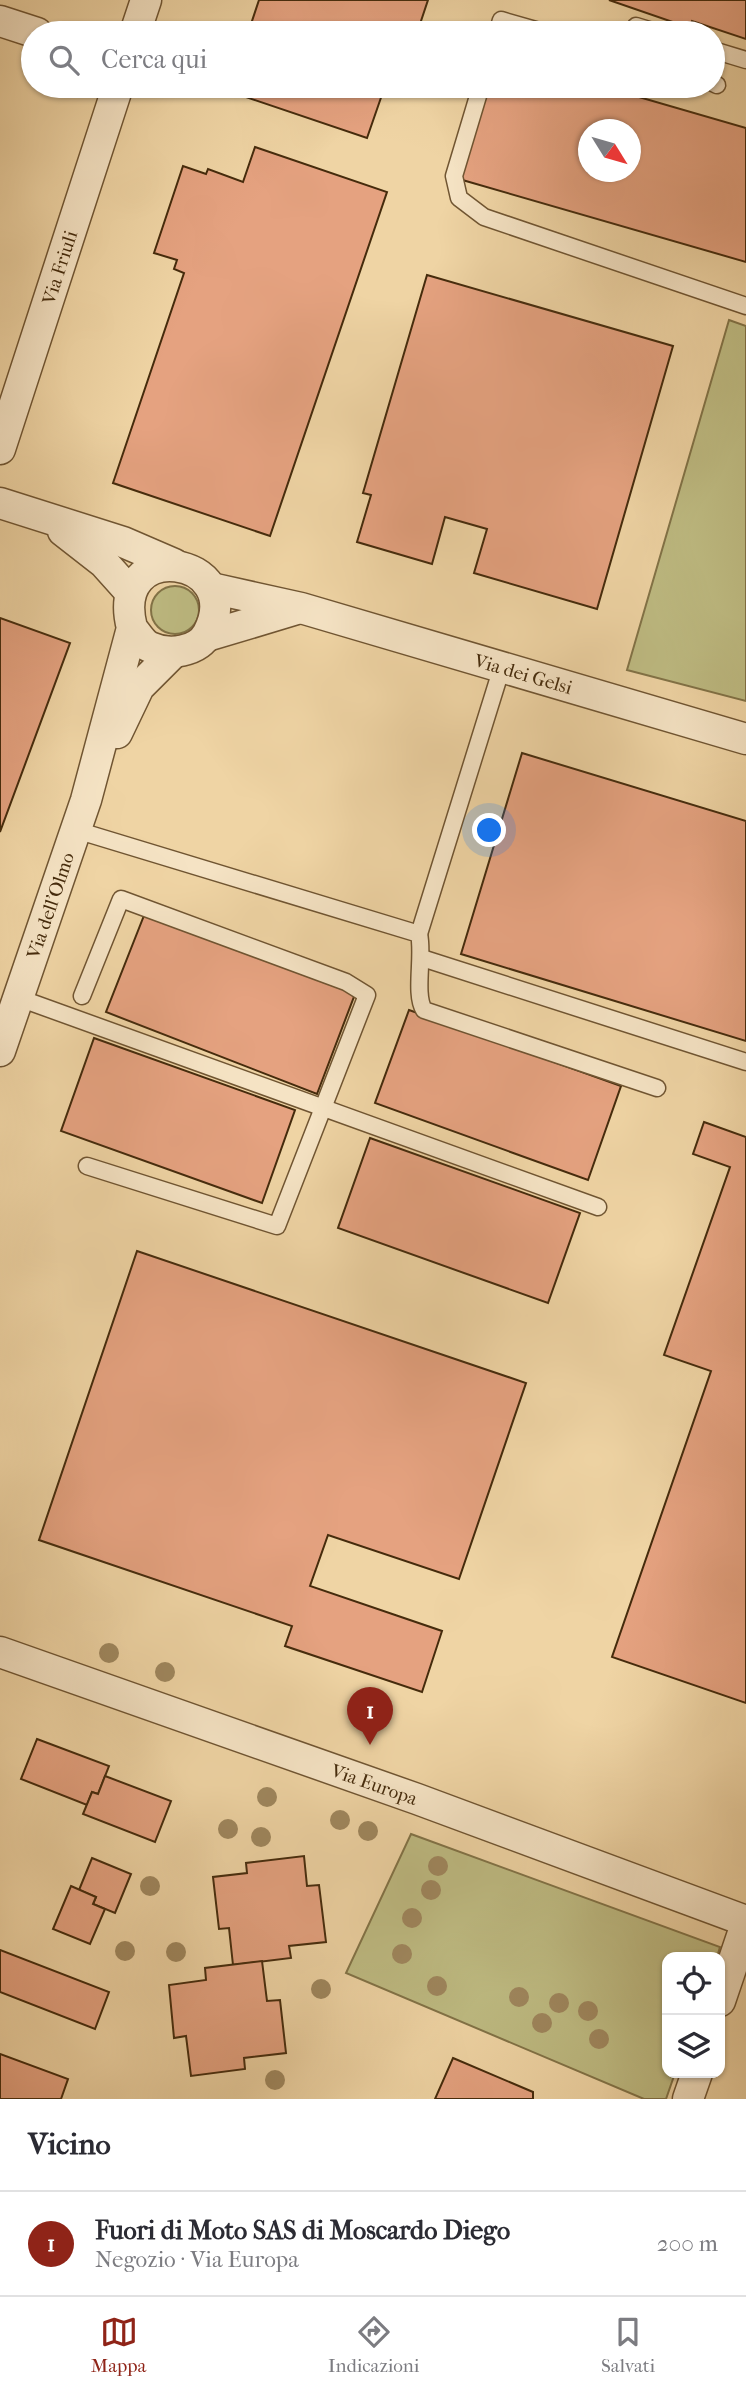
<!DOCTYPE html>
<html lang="it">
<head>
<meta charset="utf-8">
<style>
	body { margin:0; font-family:"IM FELL French Canon",serif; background:#f2f2f3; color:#2b2b33 }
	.controls { position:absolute; right:21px; bottom:21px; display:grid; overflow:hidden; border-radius:14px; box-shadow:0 2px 5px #0004 }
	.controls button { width:63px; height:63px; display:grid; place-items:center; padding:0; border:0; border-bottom:2px solid #e1e1e2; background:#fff; color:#2b2b33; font:35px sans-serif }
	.compass { position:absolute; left:578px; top:119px; width:63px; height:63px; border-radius:50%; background:#fff; box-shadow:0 2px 5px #0004; rotate:127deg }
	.you { position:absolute; left:490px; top:831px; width:24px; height:24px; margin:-18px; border:5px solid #fff; border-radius:50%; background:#1a73e8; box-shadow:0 0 0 10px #1a73e833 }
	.badge { display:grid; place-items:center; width:46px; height:46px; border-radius:50%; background:#8f2418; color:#fff; font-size:23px; font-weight:700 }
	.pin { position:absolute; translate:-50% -58px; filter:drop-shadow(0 2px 4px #0008) }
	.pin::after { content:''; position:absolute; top:37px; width:24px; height:21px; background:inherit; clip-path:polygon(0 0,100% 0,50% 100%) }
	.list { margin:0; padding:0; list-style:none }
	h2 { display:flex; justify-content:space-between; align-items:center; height:91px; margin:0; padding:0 28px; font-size:30px }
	h2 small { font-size:23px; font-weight:400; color:#7c7c81 }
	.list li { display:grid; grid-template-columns:46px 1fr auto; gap:21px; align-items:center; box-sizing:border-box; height:105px; padding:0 28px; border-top:2px solid #e1e1e2 }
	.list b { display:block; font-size:26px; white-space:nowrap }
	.list p { margin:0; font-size:23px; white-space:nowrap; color:#7c7c81 }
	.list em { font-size:23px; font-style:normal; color:#7c7c81 }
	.icon { flex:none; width:38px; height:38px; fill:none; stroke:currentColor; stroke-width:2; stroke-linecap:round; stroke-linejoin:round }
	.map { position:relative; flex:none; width:746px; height:2099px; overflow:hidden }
	.search { position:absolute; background:#fff; box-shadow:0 2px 5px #0004; left:21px; right:21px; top:21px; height:77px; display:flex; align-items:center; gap:18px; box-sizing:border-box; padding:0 24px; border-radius:38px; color:#7c7c81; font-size:26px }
	.sheet { height:196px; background:#fff }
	nav { display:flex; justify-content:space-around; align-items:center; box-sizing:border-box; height:98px; border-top:2px solid #e1e1e2; background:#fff; font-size:19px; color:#7c7c81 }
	nav a { display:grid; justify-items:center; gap:4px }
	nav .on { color:#8f2418 }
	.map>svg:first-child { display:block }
	.green { fill:#bebb82; stroke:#827347; stroke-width:2 }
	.building { fill:#e5a280; stroke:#452b0c; stroke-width:2; fill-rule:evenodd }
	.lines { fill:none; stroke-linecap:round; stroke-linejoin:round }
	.service-casing { stroke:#705532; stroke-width:19 }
	.minor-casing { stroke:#705532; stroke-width:33 }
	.service { stroke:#f5e3c4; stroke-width:16 }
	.minor { stroke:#f5e3c4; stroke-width:30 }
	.tree { fill:#9f875e }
	.labels { text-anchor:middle; stroke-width:5; stroke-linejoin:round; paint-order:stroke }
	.street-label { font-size:19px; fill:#452b0c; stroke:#f5e3c4 }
</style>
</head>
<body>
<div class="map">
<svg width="746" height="2099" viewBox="0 0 746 2099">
	<rect width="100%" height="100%" fill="#efd4a4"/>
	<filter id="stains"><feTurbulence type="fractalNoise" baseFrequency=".00286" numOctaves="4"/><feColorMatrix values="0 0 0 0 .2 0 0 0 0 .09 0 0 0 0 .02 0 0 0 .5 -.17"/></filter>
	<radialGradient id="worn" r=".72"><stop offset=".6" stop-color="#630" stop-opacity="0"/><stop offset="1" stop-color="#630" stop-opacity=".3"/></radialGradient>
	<!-- green -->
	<g class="green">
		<polygon points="729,320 746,326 746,701 627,670"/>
		<circle cx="175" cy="610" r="24"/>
		<polygon points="411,1834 720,1947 717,1957 667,1957 667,2073 675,2073 666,2099 644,2099 346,1973"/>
	</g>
	<!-- building -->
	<g class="building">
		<polygon points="259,0 428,0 417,33 248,33"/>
		<polygon points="609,0 746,0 746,39 692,21 690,28"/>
		<polygon points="230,86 385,86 367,138 228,91"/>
		<path d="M 487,86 L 601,86 L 746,128 L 746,262 L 459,179 ZM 588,130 L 630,130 L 630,172 L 588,172 Z"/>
		<polygon points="255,147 387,192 270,536 113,483 184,273 174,269 177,260 154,253 183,166 206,174 208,169 243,182"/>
		<polygon points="427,275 673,346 597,609 474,573 487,529 445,517 432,564 357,542 371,495 363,493"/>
		<polygon points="0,618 70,643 0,832"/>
		<polygon points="522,753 746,821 746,1041 461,954"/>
		<polygon points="145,913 355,994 317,1094 106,1012"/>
		<polygon points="409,1010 621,1086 588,1180 375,1103"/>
		<polygon points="94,1038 295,1110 262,1203 61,1131"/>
		<polygon points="704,1122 746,1137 746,1703 612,1657 711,1371 664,1355 730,1167 693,1154"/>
		<polygon points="370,1138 580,1213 548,1303 338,1228"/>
		<polygon points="137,1251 526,1383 459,1579 328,1535 310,1586 442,1631 422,1692 285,1646 292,1626 39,1540"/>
		<polygon points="37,1739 109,1766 98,1794 92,1792 87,1805 21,1779"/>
		<polygon points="105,1776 171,1801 155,1842 83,1814 92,1792 98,1794"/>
		<polygon points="304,1856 307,1886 319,1885 326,1942 289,1946 291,1958 233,1965 229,1928 219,1929 213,1877 247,1873 246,1863"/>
		<polygon points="92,1858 131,1874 115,1913 93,1904 96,1897 79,1890"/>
		<polygon points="71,1886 96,1897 93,1904 105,1909 90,1944 53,1929"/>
		<polygon points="0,1950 109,1992 95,2029 0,1992"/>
		<polygon points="262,1961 267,2001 280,2000 286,2053 244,2058 245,2069 191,2076 186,2036 174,2038 169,1985 206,1980 205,1968"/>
		<polygon points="0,2054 68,2079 61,2099 0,2099"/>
		<polygon points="453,2058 533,2092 533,2099 435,2099"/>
	</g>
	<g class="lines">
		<defs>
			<g id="service">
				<polyline points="636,26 659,33"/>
				<polyline points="497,33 501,20 546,33"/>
				<polyline points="713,50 746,60"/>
				<polyline points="713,83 717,85"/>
				<polyline points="481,86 454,176 459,198 484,217 746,306"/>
				<path d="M 76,830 L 419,934 C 424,956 414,994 424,1010 L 657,1088"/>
				<polyline points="419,934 502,667"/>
				<polyline points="422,958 746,1062"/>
				<polyline points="82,996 121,899 346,982 367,995 277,1226 87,1166"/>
				<polyline points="19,998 598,1207"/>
			</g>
			<g id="minor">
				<polyline points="0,21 37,33"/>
				<polyline points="135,33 146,0"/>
				<path id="s1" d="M 0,449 L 118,86"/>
				<polyline points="0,503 123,542 174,564"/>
				<polyline points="63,531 104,563 130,592"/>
				<path id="s2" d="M 211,588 L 301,608 L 746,739"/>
				<polyline points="207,636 297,609"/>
				<polyline points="117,733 139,687 173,653"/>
				<path id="s3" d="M 0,1051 L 86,800 L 132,628 C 108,535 248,555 208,633 C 198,652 169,656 150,647 C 143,644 137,634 132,628"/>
				<path id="s4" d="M 0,1652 L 417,1799 L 746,1921"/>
				<polyline points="720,2001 746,1924"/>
				<polyline points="688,2099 697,2073"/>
			</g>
		</defs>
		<!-- service casing -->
		<use href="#service" class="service-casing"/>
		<!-- minor casing -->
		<use href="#minor" class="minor-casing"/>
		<!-- service -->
		<use href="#service" class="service"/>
		<!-- minor -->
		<use href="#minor" class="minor"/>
	</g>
	<!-- trees -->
	<g class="tree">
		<circle cx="109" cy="1653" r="10"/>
		<circle cx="165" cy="1672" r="10"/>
		<circle cx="267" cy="1797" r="10"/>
		<circle cx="340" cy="1820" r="10"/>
		<circle cx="228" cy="1829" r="10"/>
		<circle cx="368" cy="1831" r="10"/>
		<circle cx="261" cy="1837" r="10"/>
		<circle cx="438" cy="1866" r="10"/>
		<circle cx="150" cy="1886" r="10"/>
		<circle cx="431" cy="1890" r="10"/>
		<circle cx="412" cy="1918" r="10"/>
		<circle cx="125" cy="1951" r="10"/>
		<circle cx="176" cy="1952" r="10"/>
		<circle cx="402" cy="1954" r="10"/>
		<circle cx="437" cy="1986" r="10"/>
		<circle cx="321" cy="1989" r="10"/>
		<circle cx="519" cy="1997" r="10"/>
		<circle cx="559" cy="2003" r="10"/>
		<circle cx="588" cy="2011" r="10"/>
		<circle cx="542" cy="2023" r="10"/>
		<circle cx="599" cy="2039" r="10"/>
		<circle cx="275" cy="2080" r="10"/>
	</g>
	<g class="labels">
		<!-- street labels -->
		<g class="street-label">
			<text dy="7" stroke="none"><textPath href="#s1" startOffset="191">Via Friuli</textPath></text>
			<text dy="7" stroke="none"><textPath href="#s2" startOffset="324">Via dei Gelsi</textPath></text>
			<text dy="7" stroke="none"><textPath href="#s3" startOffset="154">Via dell'Olmo</textPath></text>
			<text dy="7" stroke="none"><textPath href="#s4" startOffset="397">Via Europa</textPath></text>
		</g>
	</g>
	<rect width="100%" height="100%" filter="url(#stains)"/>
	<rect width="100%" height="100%" fill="url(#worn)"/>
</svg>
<div class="controls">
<button><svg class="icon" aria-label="locate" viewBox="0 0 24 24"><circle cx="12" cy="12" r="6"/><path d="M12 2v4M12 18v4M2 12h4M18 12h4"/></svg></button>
<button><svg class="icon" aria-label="layers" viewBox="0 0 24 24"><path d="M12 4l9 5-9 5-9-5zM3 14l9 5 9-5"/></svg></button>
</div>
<svg class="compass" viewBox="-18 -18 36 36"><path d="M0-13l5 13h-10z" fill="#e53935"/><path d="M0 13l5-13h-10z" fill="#7c7c81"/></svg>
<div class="you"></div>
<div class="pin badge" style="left:370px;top:1745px">1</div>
<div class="search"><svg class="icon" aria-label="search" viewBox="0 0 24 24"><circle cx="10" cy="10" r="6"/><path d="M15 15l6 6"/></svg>Cerca qui</div>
</div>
<section class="sheet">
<h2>Vicino<small></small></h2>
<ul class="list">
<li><span class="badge">1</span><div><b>Fuori di Moto SAS di Moscardo Diego</b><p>Negozio · Via Europa</p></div><em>200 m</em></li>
</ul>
</section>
<nav>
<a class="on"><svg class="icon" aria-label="map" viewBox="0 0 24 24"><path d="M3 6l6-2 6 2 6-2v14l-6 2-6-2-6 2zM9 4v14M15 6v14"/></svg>Mappa</a>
<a><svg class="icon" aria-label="directions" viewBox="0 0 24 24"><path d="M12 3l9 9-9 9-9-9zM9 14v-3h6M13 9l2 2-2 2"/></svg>Indicazioni</a>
<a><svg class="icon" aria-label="saved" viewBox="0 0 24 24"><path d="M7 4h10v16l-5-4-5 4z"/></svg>Salvati</a>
</nav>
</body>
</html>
